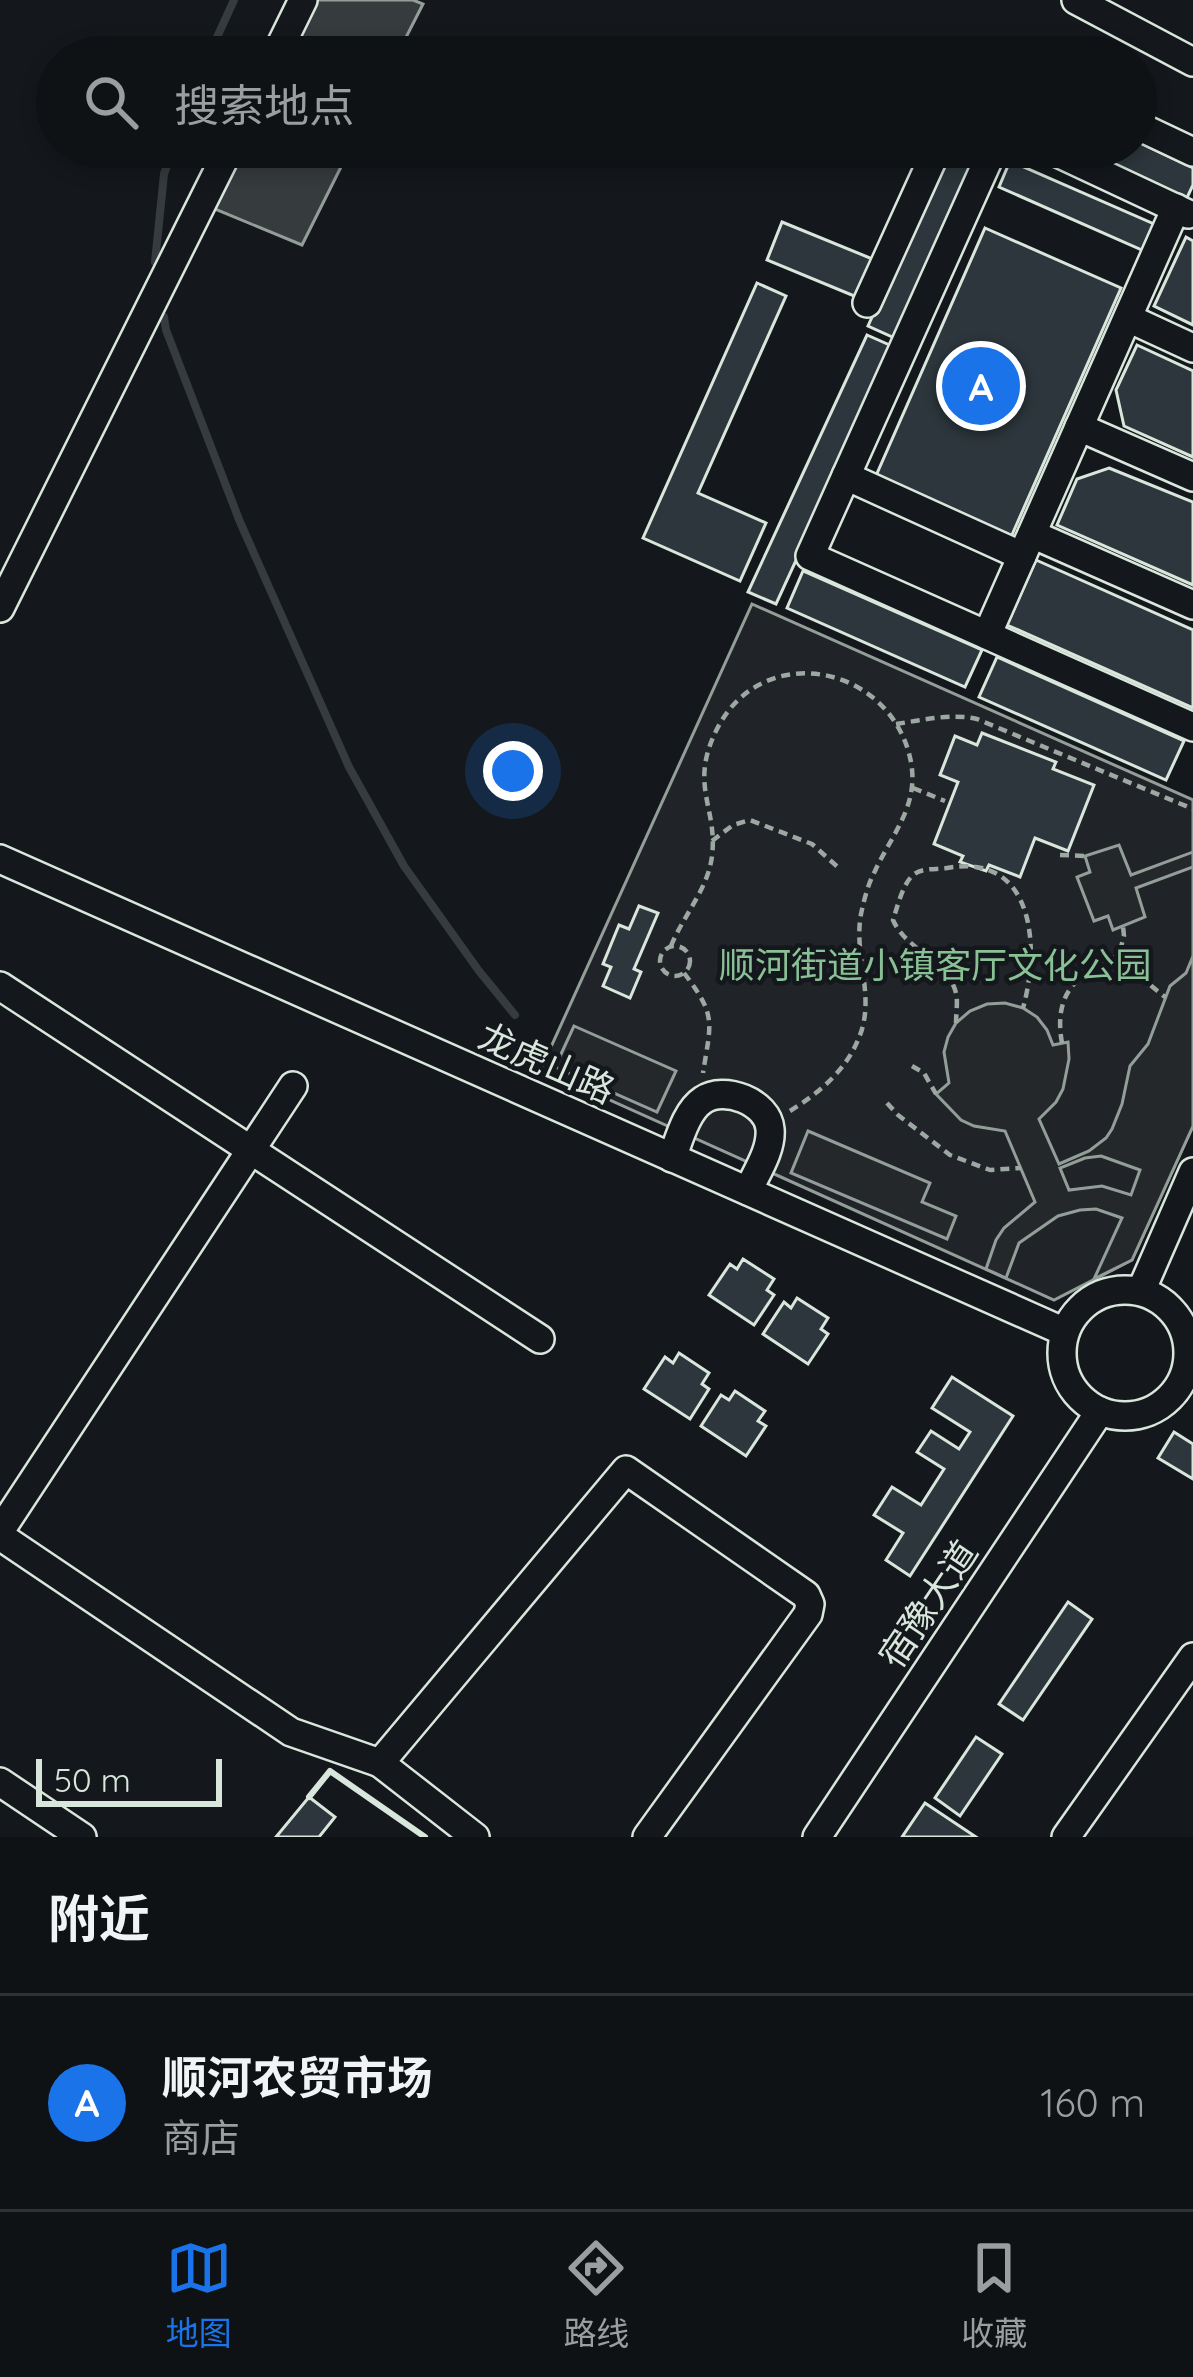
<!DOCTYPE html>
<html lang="zh">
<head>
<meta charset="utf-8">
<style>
	body { margin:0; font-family:Quicksand,"Noto Sans SC",sans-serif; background:#1d2022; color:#f1f3f6 }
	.scale { position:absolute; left:36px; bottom:30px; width:186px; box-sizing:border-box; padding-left:12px; border:6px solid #d8e6dc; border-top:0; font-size:33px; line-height:42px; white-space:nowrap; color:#d8e6dc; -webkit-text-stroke:9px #14181c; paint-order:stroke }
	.you { position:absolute; left:513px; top:771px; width:42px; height:42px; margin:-30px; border:9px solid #fff; border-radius:50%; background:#1a73e8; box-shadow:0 0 0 18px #1a73e833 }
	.badge { display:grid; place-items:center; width:78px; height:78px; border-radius:50%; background:#1a73e8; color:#fff; font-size:39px; font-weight:700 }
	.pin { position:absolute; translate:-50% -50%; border:6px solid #fff; box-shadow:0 3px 12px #0006 }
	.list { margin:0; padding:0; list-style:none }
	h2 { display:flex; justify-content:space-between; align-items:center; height:156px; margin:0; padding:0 48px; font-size:51px }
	h2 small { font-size:39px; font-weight:400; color:#9b9ea0 }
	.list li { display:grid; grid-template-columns:78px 1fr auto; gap:36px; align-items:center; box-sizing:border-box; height:216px; padding:0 48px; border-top:3px solid #2f3234 }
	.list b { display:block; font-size:45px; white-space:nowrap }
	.list p { margin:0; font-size:39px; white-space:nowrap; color:#9b9ea0 }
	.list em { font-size:39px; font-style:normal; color:#9b9ea0 }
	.icon { flex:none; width:66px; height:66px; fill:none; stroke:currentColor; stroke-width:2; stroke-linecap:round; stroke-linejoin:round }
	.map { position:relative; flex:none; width:1193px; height:1837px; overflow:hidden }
	.search { position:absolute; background:#0f1215; box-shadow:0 6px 18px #0003; left:36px; right:36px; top:36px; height:132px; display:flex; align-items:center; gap:30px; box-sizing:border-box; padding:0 42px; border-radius:66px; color:#9b9ea0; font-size:45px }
	.sheet { height:372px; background:#0f1215 }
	nav { display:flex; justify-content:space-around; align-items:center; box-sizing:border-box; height:168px; border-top:3px solid #2f3234; background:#0f1215; font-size:33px; color:#9b9ea0 }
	nav a { display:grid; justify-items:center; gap:6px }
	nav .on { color:#1a73e8 }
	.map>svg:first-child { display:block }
	.green { fill:#202428; stroke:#939e99; stroke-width:3 }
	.parking { fill:#24282b; stroke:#939e99; stroke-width:3; fill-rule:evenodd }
	.water { fill:#363b3e; stroke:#939e99; stroke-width:3 }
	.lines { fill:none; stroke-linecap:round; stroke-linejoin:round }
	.stream { stroke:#363b3e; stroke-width:8 }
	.building { fill:#2c363c; stroke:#d8e6dc; stroke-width:3 }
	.minor-casing { stroke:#d8e6dc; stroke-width:32 }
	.path { stroke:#9da8a2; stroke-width:4.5; stroke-dasharray:9 6; stroke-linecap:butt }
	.minor { stroke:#14181c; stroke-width:27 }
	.wall { stroke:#d8e6dc; stroke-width:6 }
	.labels { text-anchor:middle; stroke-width:9; stroke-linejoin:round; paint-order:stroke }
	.park-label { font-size:36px; fill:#8ac095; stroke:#14181c }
	.street-label { font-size:36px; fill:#d8e6dc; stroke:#14181c }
</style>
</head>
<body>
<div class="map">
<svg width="1193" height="1837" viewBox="0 0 1193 1837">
	<rect width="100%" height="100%" fill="#14181c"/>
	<!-- green -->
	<polygon class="green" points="752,604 1193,800 1193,1126 1132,1260 1054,1300 541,1069"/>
	<!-- parking -->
	<g class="parking">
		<polygon points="1119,845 1131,875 1193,852 1193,867 1136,888 1145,917 1113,930 1108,916 1094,921 1077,877 1090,872 1085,856"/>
		<path d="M 1193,956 L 1193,1126 L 1132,1260 L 1094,1279 L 1122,1218 L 1096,1209 L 1080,1210 L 1058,1216 L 1019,1243 L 1006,1278 L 986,1269 L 996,1240 L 1004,1228 L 1035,1202 L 1005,1131 L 974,1126 L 961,1120 L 936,1094 L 949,1083 L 944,1052 L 948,1037 L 956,1023 L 970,1011 L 987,1004 L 1005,1003 L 1023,1008 L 1037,1017 L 1047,1030 L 1053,1045 L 1068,1042 L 1069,1059 L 1063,1089 L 1056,1102 L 1039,1119 L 1059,1164 L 1089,1151 L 1106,1138 L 1112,1129 L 1122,1104 L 1130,1066 L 1148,1044 L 1170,986 L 1186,973 ZM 1101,1156 L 1140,1170 L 1131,1195 L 1102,1186 L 1069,1190 L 1060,1168 L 1085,1158 Z"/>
		<polygon points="574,1026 676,1071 657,1112 555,1067"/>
		<polygon points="808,1131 930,1183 922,1202 956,1216 947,1239 791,1173"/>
	</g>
	<!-- water -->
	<g class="water">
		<polygon points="316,0 413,0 423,4 396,57 287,57"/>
		<polygon points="241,147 351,147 302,245 210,207"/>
	</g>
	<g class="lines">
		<!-- stream -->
		<g class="stream">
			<polyline points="208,57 234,0"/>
			<polyline points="155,262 164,174 174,147"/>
			<polyline points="164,317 166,330 240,522 349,767 404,866 479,971 515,1015"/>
		</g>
	</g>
	<!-- building -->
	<g class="building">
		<polygon points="1136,141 1193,168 1193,185 1185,202 1067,147 1136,147"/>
		<polygon points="949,147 986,147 899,340 868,326"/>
		<polygon points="1010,161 1154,224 1142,250 999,187"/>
		<polygon points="782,222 875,260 859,298 767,260"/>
		<polygon points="985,228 1121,288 1011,537 875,478"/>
		<polygon points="1186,237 1193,241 1193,325 1154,306"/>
		<polygon points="757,283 786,296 698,493 766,523 740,581 643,538"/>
		<polygon points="867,335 894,347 776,604 748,592"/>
		<polygon points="1137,345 1193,371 1193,457 1124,426 1116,390"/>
		<polygon points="1109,468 1193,502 1193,585 1057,525 1077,479"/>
		<polygon points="1036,560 1193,630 1193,708 1007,625"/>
		<polygon points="803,571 982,650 965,687 787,608"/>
		<polygon points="997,657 1184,741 1166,780 979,697"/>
		<polygon points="982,733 1056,762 1053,769 1094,785 1068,851 1035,838 1020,877 989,865 986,871 960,862 963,856 934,844 958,782 940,775 955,736 977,745"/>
		<polygon points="639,906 658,913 634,969 641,972 630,998 603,986 611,967 603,964 619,925 629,929"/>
		<polygon points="743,1259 774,1279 767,1290 774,1295 754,1325 709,1295 730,1264 737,1269"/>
		<polygon points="797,1298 828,1318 821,1329 828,1334 808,1364 763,1334 784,1302 791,1308"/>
		<polygon points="679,1353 709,1373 702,1384 709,1389 690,1419 644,1389 665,1357 673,1363"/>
		<polygon points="952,1377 1013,1416 910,1576 886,1560 903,1533 874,1515 892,1487 921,1505 944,1469 917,1452 931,1431 959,1449 970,1432 932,1408"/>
		<polygon points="735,1391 765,1411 758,1421 766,1426 746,1456 701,1426 721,1395 729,1400"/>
		<polygon points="1174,1432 1193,1444 1193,1479 1158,1458"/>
		<polygon points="1068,1602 1092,1619 1023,1720 999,1704"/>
		<polygon points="976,1737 1002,1754 960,1816 935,1798"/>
		<polygon points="309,1797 335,1817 319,1837 276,1837"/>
		<polygon points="925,1803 976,1837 902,1837"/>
	</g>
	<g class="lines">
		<defs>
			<g id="minor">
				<polyline points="1076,0 1193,62"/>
				<polyline points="275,57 303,0"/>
				<polyline points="978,57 980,53 989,57"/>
				<polyline points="1136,125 1193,152"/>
				<polyline points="994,147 810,556 1193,727"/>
				<polyline points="1045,147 1188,214"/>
				<polyline points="867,303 938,147"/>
				<polyline points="1128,318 1193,348"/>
				<polyline points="1079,427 1193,477"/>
				<polyline points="846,476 1022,556"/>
				<polyline points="1032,534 1193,605"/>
				<polyline points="0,608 230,147"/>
				<polyline points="987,635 1176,208"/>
				<polyline points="0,859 1065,1332"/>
				<polyline points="0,986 540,1339"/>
				<path d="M 672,1158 C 679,1140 686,1111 703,1100 C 724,1085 768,1102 770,1129 C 772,1150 756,1173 748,1191"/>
				<circle cx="1125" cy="1353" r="63"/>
				<polyline points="1141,1291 1193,1172"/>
				<polyline points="0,1531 293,1086"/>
				<polyline points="0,1536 291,1732 380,1763"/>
				<polyline points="0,1782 82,1837"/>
				<polyline points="475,1837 380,1763 626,1470 806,1595 810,1604 808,1614 647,1837"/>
				<polyline points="817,1837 1100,1411"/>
				<polyline points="1066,1837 1193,1657"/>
			</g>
		</defs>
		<!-- minor casing -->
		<use href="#minor" class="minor-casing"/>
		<!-- path -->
		<g class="path">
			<path d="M 896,724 C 923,720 951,713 977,719 L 1193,809"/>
			<polyline points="913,788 945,801"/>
			<polyline points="712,841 733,825 750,820 812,844 841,870"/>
			<polyline points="1060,855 1085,856"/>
			<path d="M 671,946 C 683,916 708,889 712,856 C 718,808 689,786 716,731 C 761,638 892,664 911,762 C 919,806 892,834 875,871 C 868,884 864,900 861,914 C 853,957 877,998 858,1040 C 845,1071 819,1093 790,1111"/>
			<circle cx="675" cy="961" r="15"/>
			<polyline points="1116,957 1165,997"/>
			<path d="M 684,973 C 717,1016 711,1022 703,1073"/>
			<path d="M 956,1023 C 956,1014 958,1002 956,993 C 948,961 906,950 893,920 C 897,908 902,887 911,877 C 920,867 935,870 947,868 C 1035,852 1040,948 1023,1008"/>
			<path d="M 1062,1043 C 1057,1016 1061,991 1085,974 C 1096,966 1108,963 1119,954 L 1124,936 L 1123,926"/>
			<polyline points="912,1066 924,1073 936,1094"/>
			<polyline points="887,1103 898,1115 950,1155 990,1170 1021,1168"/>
		</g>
		<!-- minor -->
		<use href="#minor" class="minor"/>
		<!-- wall -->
		<polyline class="wall" points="309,1797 330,1771 425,1837"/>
	</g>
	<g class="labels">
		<!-- park labels -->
		<g class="park-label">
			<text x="935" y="978">顺河街道小镇客厅文化公园</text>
		</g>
		<!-- street labels -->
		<g class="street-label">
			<text transform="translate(547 1063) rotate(24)" y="13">龙虎山路</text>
			<text transform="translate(928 1604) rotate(-56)" y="13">宿豫大道</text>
		</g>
	</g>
</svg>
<div class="scale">50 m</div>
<div class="you"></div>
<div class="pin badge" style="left:981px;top:386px">A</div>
<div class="search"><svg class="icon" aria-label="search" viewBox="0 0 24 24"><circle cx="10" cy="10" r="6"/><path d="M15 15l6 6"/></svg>搜索地点</div>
</div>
<section class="sheet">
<h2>附近<small></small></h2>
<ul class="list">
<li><span class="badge">A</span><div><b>顺河农贸市场</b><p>商店</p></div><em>160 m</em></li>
</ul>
</section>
<nav>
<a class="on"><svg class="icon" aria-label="map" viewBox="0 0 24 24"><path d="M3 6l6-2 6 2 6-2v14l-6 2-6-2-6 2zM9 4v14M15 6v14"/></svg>地图</a>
<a><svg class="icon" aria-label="directions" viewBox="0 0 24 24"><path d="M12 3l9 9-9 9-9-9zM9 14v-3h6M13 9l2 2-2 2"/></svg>路线</a>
<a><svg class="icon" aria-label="saved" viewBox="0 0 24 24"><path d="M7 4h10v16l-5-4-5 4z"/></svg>收藏</a>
</nav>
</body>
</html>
